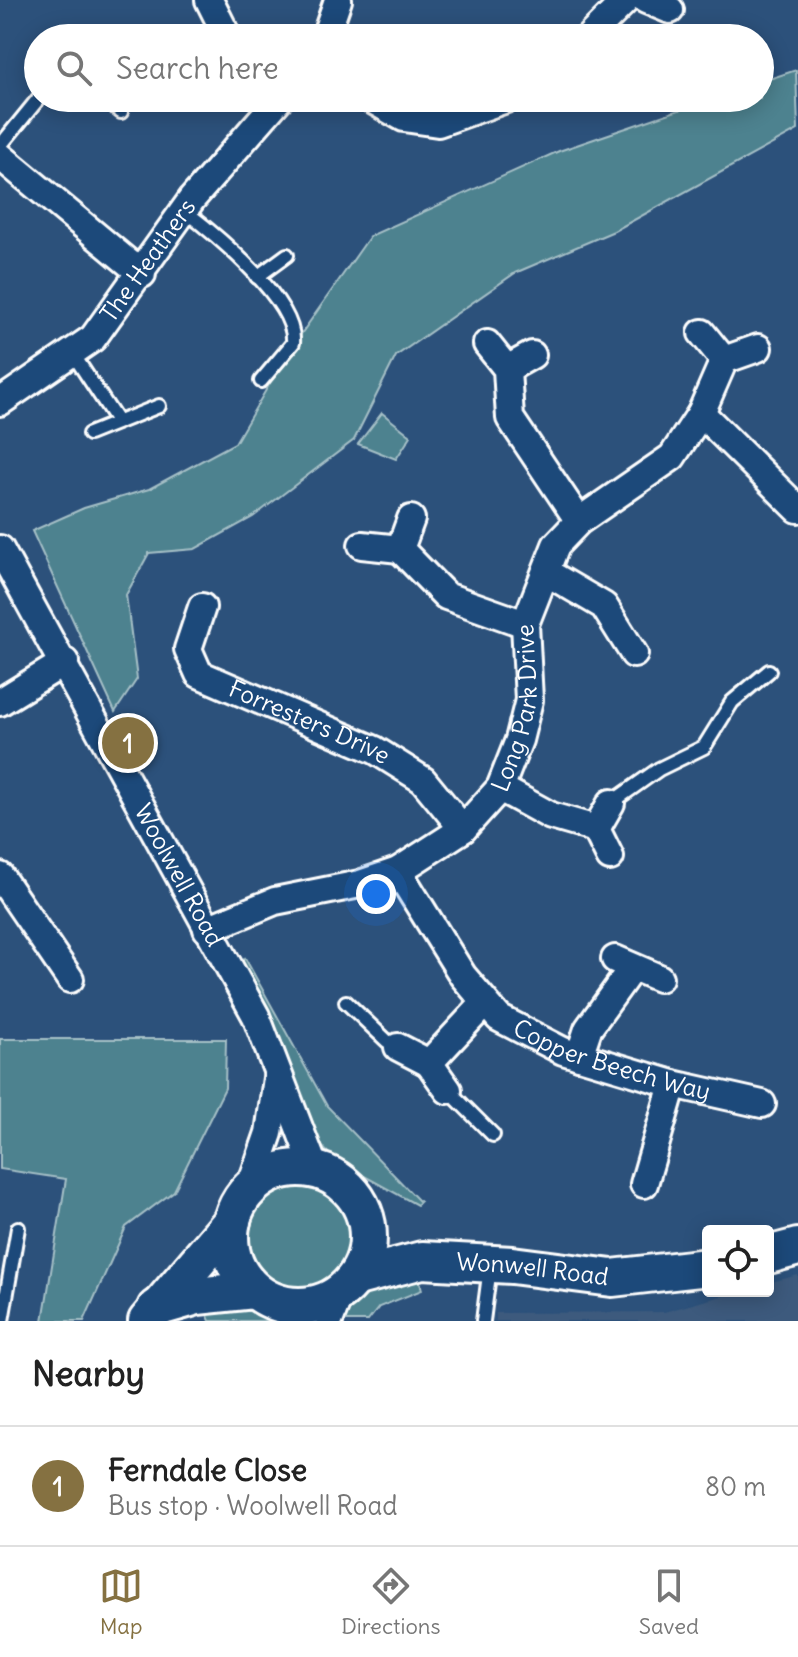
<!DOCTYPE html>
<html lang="en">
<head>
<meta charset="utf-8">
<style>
	body { margin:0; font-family:Delius,sans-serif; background:#f6f6f6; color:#222 }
	.controls { position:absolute; right:24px; bottom:24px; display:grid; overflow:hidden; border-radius:8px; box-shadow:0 4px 20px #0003 }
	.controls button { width:72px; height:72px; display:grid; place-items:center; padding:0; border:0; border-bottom:2px solid #e0e0e0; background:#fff; color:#222; font:40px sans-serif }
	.you { position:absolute; left:376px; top:894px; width:28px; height:28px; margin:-20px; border:6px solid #fff; border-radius:50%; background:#1a73e8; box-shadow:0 0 0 12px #1a73e833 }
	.badge { display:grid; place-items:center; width:52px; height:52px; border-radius:50%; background:#857141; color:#fff; font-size:26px; font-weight:700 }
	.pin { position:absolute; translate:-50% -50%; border:4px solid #fff; box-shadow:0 2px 8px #0006 }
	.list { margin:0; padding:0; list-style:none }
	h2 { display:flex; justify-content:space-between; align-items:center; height:104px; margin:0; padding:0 32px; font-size:34px }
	h2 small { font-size:26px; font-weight:400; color:#767676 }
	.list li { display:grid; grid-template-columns:52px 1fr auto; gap:24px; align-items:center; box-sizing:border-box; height:120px; padding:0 32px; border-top:2px solid #e0e0e0 }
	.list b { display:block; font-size:30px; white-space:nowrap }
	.list p { margin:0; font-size:26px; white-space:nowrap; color:#767676 }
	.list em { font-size:26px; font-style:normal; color:#767676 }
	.icon { flex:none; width:44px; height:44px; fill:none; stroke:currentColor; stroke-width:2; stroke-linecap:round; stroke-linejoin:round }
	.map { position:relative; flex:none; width:798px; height:1321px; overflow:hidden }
	.search { position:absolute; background:#fff; box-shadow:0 4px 20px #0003; left:24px; right:24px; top:24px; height:88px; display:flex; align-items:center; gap:20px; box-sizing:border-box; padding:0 28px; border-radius:44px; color:#767676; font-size:30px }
	.sheet { height:224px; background:#fff }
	nav { display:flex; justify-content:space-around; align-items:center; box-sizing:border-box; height:112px; border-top:2px solid #e0e0e0; background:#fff; font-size:22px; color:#767676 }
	nav a { display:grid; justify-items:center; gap:4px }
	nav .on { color:#857141 }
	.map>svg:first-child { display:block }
	.built { fill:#3c5a7d }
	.green { fill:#4e828f; stroke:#a6c0c7; stroke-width:2 }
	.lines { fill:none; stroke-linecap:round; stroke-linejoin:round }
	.lane-casing { stroke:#fff; stroke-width:18 }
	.street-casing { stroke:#fff; stroke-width:32 }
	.secondary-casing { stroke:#fff; stroke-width:42 }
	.lane { stroke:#1f4a7a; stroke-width:12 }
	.street { stroke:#1f4a7a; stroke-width:26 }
	.secondary { stroke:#1f4a7a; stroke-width:36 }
	.labels { text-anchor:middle; stroke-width:6; stroke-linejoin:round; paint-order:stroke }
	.street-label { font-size:24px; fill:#fff; stroke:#1f4a7a }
</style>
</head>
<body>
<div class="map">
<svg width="798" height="1321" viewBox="0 0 798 1321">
	<rect width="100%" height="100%" fill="#2c517b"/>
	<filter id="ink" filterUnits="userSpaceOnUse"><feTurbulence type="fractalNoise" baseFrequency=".0125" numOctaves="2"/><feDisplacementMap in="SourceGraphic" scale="16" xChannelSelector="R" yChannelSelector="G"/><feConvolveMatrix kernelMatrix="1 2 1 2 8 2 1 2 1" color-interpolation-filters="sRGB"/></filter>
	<g filter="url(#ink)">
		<!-- built -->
		<polygon class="built" points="798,1275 798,1321 496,1321 496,1313 664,1312 739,1291 768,1291 768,1283"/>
		<!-- green -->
		<g class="green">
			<polygon points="796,70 798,130 614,231 515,273 396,356 354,440 253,517 195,549 149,553 126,595 137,679 115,712 32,531 84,508 149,489 235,443 287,354 370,236 559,151 714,98 760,98 760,82"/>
			<polygon points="382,413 411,436 396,459 358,444"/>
			<polygon points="245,958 327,1106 420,1202 417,1205 335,1160 313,1137 278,1033 241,963"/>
			<polygon points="0,1039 226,1039 225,1088 174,1191 126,1227 84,1321 43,1321 66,1179 0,1169"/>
			<circle cx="298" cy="1238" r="52"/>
			<path d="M 418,1274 L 422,1290 L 379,1307 L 368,1321 L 341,1321 C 358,1288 385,1282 418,1274 Z"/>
			<polygon points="226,1306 251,1311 271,1321 210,1321 205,1308"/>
		</g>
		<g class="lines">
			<defs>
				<g id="lane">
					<polyline points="104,98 121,112"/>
					<polyline points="0,146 39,98"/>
					<path d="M 185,211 C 216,235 297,301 293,343 L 261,381"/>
					<polyline points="257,277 287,255"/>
					<polyline points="73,354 117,421"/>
					<polyline points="89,434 159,406"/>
					<polyline points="611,803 659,769 704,747 732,702 769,671"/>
					<polyline points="346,1002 387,1041 398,1047"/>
					<polyline points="448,1090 493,1135"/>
					<polyline points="2,1321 18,1228"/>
					<polyline points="483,1321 490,1267"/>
				</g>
				<g id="street">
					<polyline points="209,0 228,38"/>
					<polyline points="646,0 670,10"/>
					<polyline points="325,38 338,0"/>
					<polyline points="588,38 626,0"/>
					<polyline points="369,98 404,118 438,123 509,98"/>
					<polyline points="0,156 142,274"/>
					<polyline points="487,344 507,369 510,418 579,521"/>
					<polyline points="724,360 758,348"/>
					<polyline points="507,369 532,355"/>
					<path id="s1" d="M 0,402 L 93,338 L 192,199 L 280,98"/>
					<polyline points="701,413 798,509"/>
					<polyline points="411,519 400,549 446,596 525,624"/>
					<polyline points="362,545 400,549"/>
					<path id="s2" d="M 0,549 L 256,1016 L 315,1169"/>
					<polyline points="546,572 604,606 634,654"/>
					<path id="s3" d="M 202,607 L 188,649 L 199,674 L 375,750 L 423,780 L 463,829"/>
					<polyline points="0,702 65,662"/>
					<polyline points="500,788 551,816 596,829 611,803"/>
					<polyline points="596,829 610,857"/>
					<path id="s4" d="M 398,871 L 463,976 L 499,1018 L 563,1051 L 673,1084 L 762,1104"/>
					<polyline points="0,876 70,979"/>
					<path id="s5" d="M 207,929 L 275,901 L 360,884 L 398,871 L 463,829 L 500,788 L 519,740 L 529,700 L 525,624 L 556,545 L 579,521 L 672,457 L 701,413 L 724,360 L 702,333"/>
					<polyline points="615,959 659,978"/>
					<polyline points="398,1047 429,1063 484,1004"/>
					<polyline points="579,1056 588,1029 632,968"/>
					<polyline points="429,1063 448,1090"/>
					<polyline points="644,1184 673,1084"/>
					<polyline points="250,1188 269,1133 277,1078"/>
					<polyline points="283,1305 293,1321"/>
					<polyline points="329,1321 340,1294"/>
				</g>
				<g id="secondary">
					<circle cx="299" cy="1237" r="69"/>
					<polyline points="768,1255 798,1247"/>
					<path id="s6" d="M 357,1277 L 422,1260 L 512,1265 L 612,1278 L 708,1267"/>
					<polyline points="156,1308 197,1296 254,1290"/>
					<polyline points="147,1321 232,1221"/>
				</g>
			</defs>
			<!-- lane casing -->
			<use href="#lane" class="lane-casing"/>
			<!-- street casing -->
			<use href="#street" class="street-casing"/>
			<!-- secondary casing -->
			<use href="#secondary" class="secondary-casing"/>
			<!-- lane -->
			<use href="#lane" class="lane"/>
			<!-- street -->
			<use href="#street" class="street"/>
			<!-- secondary -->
			<use href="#secondary" class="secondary"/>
		</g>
	</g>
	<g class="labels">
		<!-- street labels -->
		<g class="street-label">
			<text dy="8" stroke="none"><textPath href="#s1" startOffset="208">The Heathers</textPath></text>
			<text dy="8" stroke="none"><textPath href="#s5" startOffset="416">Long Park Drive</textPath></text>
			<text dy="8" stroke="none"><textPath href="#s3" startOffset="192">Forresters Drive</textPath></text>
			<text dy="8" stroke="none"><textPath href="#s2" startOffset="372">Woolwell Road</textPath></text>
			<text dy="8" stroke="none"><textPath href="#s4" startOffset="300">Copper Beech Way</textPath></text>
			<text dy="8" stroke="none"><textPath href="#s6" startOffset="178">Wonwell Road</textPath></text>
		</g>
	</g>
</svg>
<div class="controls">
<button><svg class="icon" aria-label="locate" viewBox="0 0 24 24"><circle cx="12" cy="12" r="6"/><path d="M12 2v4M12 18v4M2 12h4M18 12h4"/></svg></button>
</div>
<div class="you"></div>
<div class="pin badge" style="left:128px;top:743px">1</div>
<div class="search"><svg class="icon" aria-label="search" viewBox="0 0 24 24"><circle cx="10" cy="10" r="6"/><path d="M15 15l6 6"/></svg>Search here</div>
</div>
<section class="sheet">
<h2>Nearby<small></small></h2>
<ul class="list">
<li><span class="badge">1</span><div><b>Ferndale Close</b><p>Bus stop · Woolwell Road</p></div><em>80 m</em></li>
</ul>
</section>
<nav>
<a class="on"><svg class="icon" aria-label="map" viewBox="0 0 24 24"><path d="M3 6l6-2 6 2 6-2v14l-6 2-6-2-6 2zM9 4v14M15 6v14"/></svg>Map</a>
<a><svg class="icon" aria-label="directions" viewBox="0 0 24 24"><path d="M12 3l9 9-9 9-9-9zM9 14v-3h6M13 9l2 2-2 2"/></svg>Directions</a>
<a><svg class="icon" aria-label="saved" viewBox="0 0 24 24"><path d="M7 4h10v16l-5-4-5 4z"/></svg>Saved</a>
</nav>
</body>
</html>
